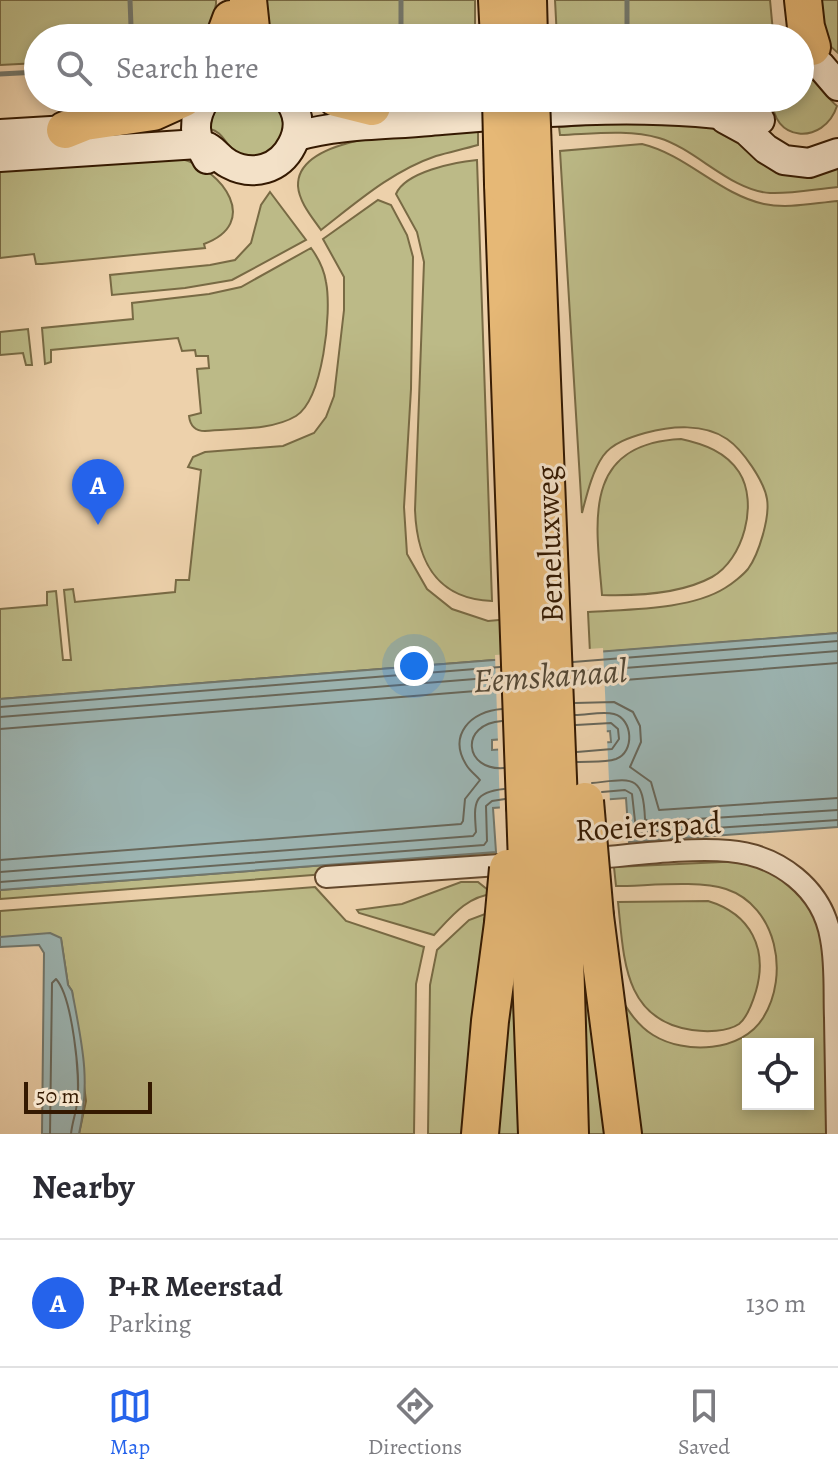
<!DOCTYPE html>
<html lang="en">
<head>
<meta charset="utf-8">
<style>
	body { margin:0; font-family:Alegreya,serif; background:#f7f7f7; color:#2b2b33 }
	.controls { position:absolute; right:24px; bottom:24px; display:grid; overflow:hidden; border-radius:0px; box-shadow:0 4px 12px #0003 }
	.controls button { width:72px; height:72px; display:grid; place-items:center; padding:0; border:0; border-bottom:2px solid #e1e1e2; background:#fff; color:#2b2b33; font:40px sans-serif }
	.scale { position:absolute; left:24px; bottom:20px; width:128px; box-sizing:border-box; padding-left:8px; border:4px solid #341901; border-top:0; font-size:22px; line-height:28px; white-space:nowrap; color:#341901; -webkit-text-stroke:6px #f3e1c8; paint-order:stroke }
	.you { position:absolute; left:414px; top:666px; width:28px; height:28px; margin:-20px; border:6px solid #fff; border-radius:50%; background:#1a73e8; box-shadow:0 0 0 12px #1a73e833 }
	.badge { display:grid; place-items:center; width:52px; height:52px; border-radius:50%; background:#2563eb; color:#fff; font-size:26px; font-weight:700 }
	.pin { position:absolute; translate:-50% -66px; filter:drop-shadow(0 2px 4px #0008) }
	.pin::after { content:''; position:absolute; top:42px; width:28px; height:24px; background:inherit; clip-path:polygon(0 0,100% 0,50% 100%) }
	.list { margin:0; padding:0; list-style:none }
	h2 { display:flex; justify-content:space-between; align-items:center; height:104px; margin:0; padding:0 32px; font-size:34px }
	h2 small { font-size:26px; font-weight:400; color:#7c7c81 }
	.list li { display:grid; grid-template-columns:52px 1fr auto; gap:24px; align-items:center; box-sizing:border-box; height:128px; padding:0 32px; border-top:2px solid #e1e1e2 }
	.list b { display:block; font-size:30px; white-space:nowrap }
	.list p { margin:0; font-size:26px; white-space:nowrap; color:#7c7c81 }
	.list em { font-size:26px; font-style:normal; color:#7c7c81 }
	.icon { flex:none; width:44px; height:44px; fill:none; stroke:currentColor; stroke-width:2; stroke-linecap:round; stroke-linejoin:round }
	.map { position:relative; flex:none; width:838px; height:1134px; overflow:hidden }
	.search { position:absolute; background:#fff; box-shadow:0 4px 12px #0003; left:24px; right:24px; top:24px; height:88px; display:flex; align-items:center; gap:20px; box-sizing:border-box; padding:0 28px; border-radius:44px; color:#7c7c81; font-size:30px }
	.sheet { height:232px; background:#fff }
	nav { display:flex; justify-content:space-around; align-items:center; box-sizing:border-box; height:112px; border-top:2px solid #e1e1e2; background:#fff; font-size:22px; color:#7c7c81 }
	nav a { display:grid; justify-items:center; gap:4px }
	nav .on { color:#2563eb }
	.map>svg:first-child { display:block }
	.green { fill:#bcba87; stroke:#786a44; stroke-width:2; fill-rule:evenodd }
	.water { fill:#9cb5b3; stroke:#72776c; stroke-width:2; fill-rule:evenodd }
	.pier { fill:#edd1ab }
	.lines { fill:none; stroke-linecap:round; stroke-linejoin:round }
	.shore { stroke:#68675a; stroke-width:2 }
	.stream { stroke:#72776c; stroke-width:5 }
	.street-casing { stroke:#62472c; stroke-width:24 }
	.secondary-casing { stroke:#341901; stroke-width:32 }
	.highway-casing { stroke:#341901; stroke-width:40 }
	.street { stroke:#f3e1c8; stroke-width:20 }
	.secondary { stroke:#f3e1c8; stroke-width:28 }
	.highway { stroke:#e6b876; stroke-width:36 }
	.highway-bridge-casing { stroke:#341901; stroke-width:40; stroke-linecap:butt }
	.highway-bridge { stroke:#e6b876; stroke-width:36 }
	.labels { text-anchor:middle; stroke-width:6; stroke-linejoin:round; paint-order:stroke }
	.street-label { font-size:32px; fill:#341901; stroke:#f3e1c8 }
	.water-label { font-size:34px; font-style:italic; fill:#534836; stroke:#f3e1c8 }
</style>
</head>
<body>
<div class="map">
<svg width="838" height="1134" viewBox="0 0 838 1134">
	<rect width="100%" height="100%" fill="#edd1ab"/>
	<filter id="stains"><feTurbulence type="fractalNoise" baseFrequency=".0025" numOctaves="4"/><feColorMatrix values="0 0 0 0 .2 0 0 0 0 .09 0 0 0 0 .02 0 0 0 .5 -.17"/></filter>
	<radialGradient id="worn" r=".72"><stop offset=".6" stop-color="#630" stop-opacity="0"/><stop offset="1" stop-color="#630" stop-opacity=".3"/></radialGradient>
	<!-- green -->
	<g class="green">
		<polygon points="0,0 216,0 216,4 209,38 38,38 38,63 0,65"/>
		<polygon points="265,0 475,0 475,38 271,38 267,28"/>
		<polygon points="555,0 770,0 773,32 770,38 557,38"/>
		<polygon points="812,0 838,0 838,53 818,35"/>
		<path d="M 800,74 C 820,79 822,94 837,106 C 824,146 770,142 773,98 L 800,98 Z"/>
		<path d="M 227,98 L 268,98 L 281,113 L 284,128 C 278,151 255,166 234,150 C 224,143 223,132 210,129 L 214,111 Z"/>
		<path d="M 637,121 L 716,128 L 838,160 L 838,187 C 816,189 792,194 770,193 C 731,191 696,149 659,138 C 628,129 592,134 560,135 L 559,127 Z"/>
		<path d="M 478,129 L 478,145 C 464,149 450,152 436,156 C 392,171 357,202 321,230 C 312,217 299,202 298,186 C 296,130 440,132 478,129 Z"/>
		<path d="M 642,144 C 687,155 719,194 764,204 C 788,209 814,203 838,201 L 838,633 L 590,653 L 588,612 C 629,609 690,610 725,588 C 732,584 743,575 748,569 C 759,554 770,517 767,499 C 764,481 743,450 727,439 C 704,423 671,426 645,433 C 631,437 612,443 603,456 C 592,472 587,494 582,513 L 560,151 Z"/>
		<path d="M 182,159 C 223,170 261,223 204,244 L 205,248 L 42,264 L 36,264 L 34,254 L 0,258 L 0,169 Z"/>
		<path d="M 477,160 L 492,601 C 436,599 417,561 415,510 L 424,262 L 417,232 L 396,194 C 405,172 455,162 477,160 Z"/>
		<polygon points="270,192 306,240 232,280 185,288 112,295 110,275 210,265 235,260 251,243 261,205"/>
		<polygon points="378,200 391,205 407,235 413,257 411,389 404,507 407,554 427,589 452,609 488,621 555,615 558,655 0,699 0,609 47,605 47,592 56,591 63,660 71,660 64,590 73,589 75,602 175,592 176,580 189,580 201,470 188,467 193,457 205,452 283,446 314,433 326,417 334,396 344,310 344,277 323,239"/>
		<path d="M 311,248 C 319,259 324,269 326,282 C 332,312 323,399 296,416 C 271,431 233,428 205,431 C 195,431 190,425 189,416 L 201,413 L 197,369 L 209,368 L 208,356 L 196,356 L 195,350 L 182,351 L 178,338 L 51,350 L 51,362 L 45,364 L 42,328 L 133,319 L 132,303 L 209,294 L 241,287 Z"/>
		<polygon points="28,329 32,365 26,365 23,353 0,355 0,332"/>
		<path d="M 681,439 C 704,444 726,452 739,472 C 759,503 743,560 712,577 C 681,594 637,596 602,595 C 596,522 581,444 681,439 Z"/>
		<polygon points="496,852 496,861 0,899 0,890"/>
		<path d="M 744,861 L 770,871 L 805,891 L 826,940 L 826,1134 L 635,1134 L 614,988 C 625,1005 635,1024 653,1035 C 685,1055 742,1052 763,1018 C 790,975 777,906 726,889 C 699,880 646,886 616,886 L 614,867 ZM 748,1044 L 808,1044 L 808,1104 L 748,1104 Z"/>
		<path d="M 461,882 L 478,882 L 493,894 C 467,896 451,917 434,935 L 359,913 L 357,910 L 402,904 Z"/>
		<polygon points="315,887 346,921 424,947 416,984 414,1134 79,1134 86,1101 72,991 68,985 61,939 0,943 0,911"/>
		<path d="M 708,901 C 751,914 768,949 756,991 C 753,1001 748,1017 739,1024 C 727,1032 706,1032 692,1030 C 623,1020 624,958 618,902 Z"/>
		<polygon points="485,914 491,915 463,1134 428,1134 430,985 437,950 469,920"/>
		<polygon points="516,932 523,1134 486,1134"/>
		<polygon points="579,932 609,1134 585,1134"/>
	</g>
	<!-- water -->
	<g class="water">
		<path d="M 838,633 L 838,827 L 629,842 L 626,798 L 493,808 L 496,852 L 0,890 L 0,699 ZM 610,731 L 611,742 L 492,750 L 492,740 Z"/>
		<path d="M 50,933 L 61,938 L 68,985 L 72,991 C 82,1044 91,1080 79,1134 L 42,1134 L 44,953 L 39,945 L 0,947 L 0,937 Z"/>
	</g>
	<!-- pier -->
	<polygon class="pier" points="603,648 610,803 500,812 498,746 607,738 607,735 498,743 495,655"/>
	<g class="lines">
		<!-- shore -->
		<g class="shore">
			<polyline points="573,662 838,641"/>
			<polyline points="574,672 838,651"/>
			<polyline points="574,684 838,663"/>
			<polyline points="575,703 614,702 633,712 640,726 641,742 630,767 651,782 659,810 838,798"/>
			<polyline points="0,707 500,667"/>
			<path d="M 575,715 C 587,715 603,711 614,714 C 633,719 635,752 616,759 C 604,763 589,761 577,762"/>
			<polyline points="0,717 500,677"/>
			<path d="M 502,721 C 459,724 464,771 504,768"/>
			<polyline points="576,725 611,723 618,729 619,739 612,749 577,752"/>
			<polyline points="0,729 501,689"/>
			<path d="M 592,783 C 632,779 643,773 645,819 L 649,822 L 838,810"/>
			<polyline points="602,792 625,790 632,794 636,830 639,833 838,820"/>
			<path d="M 0,860 L 461,824 L 463,821 L 465,799 L 480,780 C 476,775 470,771 467,766 C 447,735 471,711 502,709"/>
			<path d="M 0,872 L 473,836 L 476,832 C 474,804 472,792 504,789"/>
			<polyline points="0,882 484,845 487,841 486,806 492,801 505,799"/>
			<path d="M 50,1134 L 52,983 L 56,979 C 72,996 81,1077 77,1103 C 76,1113 72,1123 71,1134"/>
		</g>
		<!-- stream -->
		<g class="stream">
			<polyline points="401,0 401,38"/>
			<polyline points="627,0 627,38"/>
			<polyline points="126,38 131,26 130,0"/>
			<polyline points="0,74 38,72"/>
		</g>
		<defs>
			<g id="street">
				<path d="M 583,859 C 627,856 686,847 729,851 C 778,855 823,888 831,939 C 836,965 834,992 835,1018 C 836,1057 836,1095 837,1134"/>
				<polyline points="326,877 515,864"/>
			</g>
			<g id="secondary">
				<polyline points="800,60 820,65 838,86"/>
				<path d="M 206,98 C 191,120 194,137 207,159"/>
				<polyline points="377,107 460,98"/>
				<polyline points="725,119 747,131 766,149 784,160 809,163 838,153"/>
				<polyline points="0,134 84,129"/>
				<path d="M 297,136 C 339,124 387,125 430,121 C 540,112 651,101 760,120"/>
				<path d="M 0,157 L 198,144 C 217,148 214,156 229,164 C 253,177 280,169 292,145 C 301,128 299,113 288,98"/>
			</g>
			<g id="highway">
				<polyline points="248,0 252,38"/>
				<polyline points="497,0 499,38"/>
				<polyline points="528,0 529,38"/>
				<polyline points="803,0 806,27 812,47"/>
				<polyline points="224,38 231,19"/>
				<polyline points="336,98 372,107"/>
				<polyline points="65,130 85,122 153,112 184,98"/>
				<polyline points="534,181 559,803"/>
				<polyline points="503,184 525,806"/>
				<polyline points="595,916 623,1134"/>
				<polyline points="564,918 570,1134"/>
				<polyline points="529,921 537,1134"/>
				<polyline points="480,1134 490,1021 503,923"/>
			</g>
		</defs>
		<!-- street casing -->
		<use href="#street" class="street-casing"/>
		<!-- secondary casing -->
		<use href="#secondary" class="secondary-casing"/>
		<!-- highway casing -->
		<use href="#highway" class="highway-casing"/>
		<!-- street -->
		<use href="#street" class="street"/>
		<!-- secondary -->
		<use href="#secondary" class="secondary"/>
		<!-- highway -->
		<use href="#highway" class="highway"/>
		<defs>
			<g id="highway-bridge">
				<polyline points="501,98 503,184"/>
				<polyline points="531,98 534,181"/>
				<polyline points="585,801 595,916"/>
				<polyline points="559,803 564,918"/>
				<polyline points="525,806 529,921"/>
				<polyline points="503,923 508,868"/>
			</g>
		</defs>
		<!-- highway-bridge casing -->
		<use href="#highway-bridge" class="highway-bridge-casing"/>
		<!-- highway-bridge -->
		<use href="#highway-bridge" class="highway-bridge"/>
	</g>
	<g class="labels">
		<!-- street labels -->
		<g class="street-label">
			<text transform="translate(549 544) rotate(-92)" y="11">Beneluxweg</text>
			<text transform="translate(648 826) rotate(-3)" y="11">Roeierspad</text>
		</g>
		<!-- water labels -->
		<g class="water-label">
			<text transform="translate(550 675) rotate(-4)" y="12">Eemskanaal</text>
		</g>
	</g>
	<rect width="100%" height="100%" filter="url(#stains)"/>
	<rect width="100%" height="100%" fill="url(#worn)"/>
</svg>
<div class="controls">
<button><svg class="icon" aria-label="locate" viewBox="0 0 24 24"><circle cx="12" cy="12" r="6"/><path d="M12 2v4M12 18v4M2 12h4M18 12h4"/></svg></button>
</div>
<div class="scale">50 m</div>
<div class="you"></div>
<div class="pin badge" style="left:98px;top:525px">A</div>
<div class="search"><svg class="icon" aria-label="search" viewBox="0 0 24 24"><circle cx="10" cy="10" r="6"/><path d="M15 15l6 6"/></svg>Search here</div>
</div>
<section class="sheet">
<h2>Nearby<small></small></h2>
<ul class="list">
<li><span class="badge">A</span><div><b>P+R Meerstad</b><p>Parking</p></div><em>130 m</em></li>
</ul>
</section>
<nav>
<a class="on"><svg class="icon" aria-label="map" viewBox="0 0 24 24"><path d="M3 6l6-2 6 2 6-2v14l-6 2-6-2-6 2zM9 4v14M15 6v14"/></svg>Map</a>
<a><svg class="icon" aria-label="directions" viewBox="0 0 24 24"><path d="M12 3l9 9-9 9-9-9zM9 14v-3h6M13 9l2 2-2 2"/></svg>Directions</a>
<a><svg class="icon" aria-label="saved" viewBox="0 0 24 24"><path d="M7 4h10v16l-5-4-5 4z"/></svg>Saved</a>
</nav>
</body>
</html>
